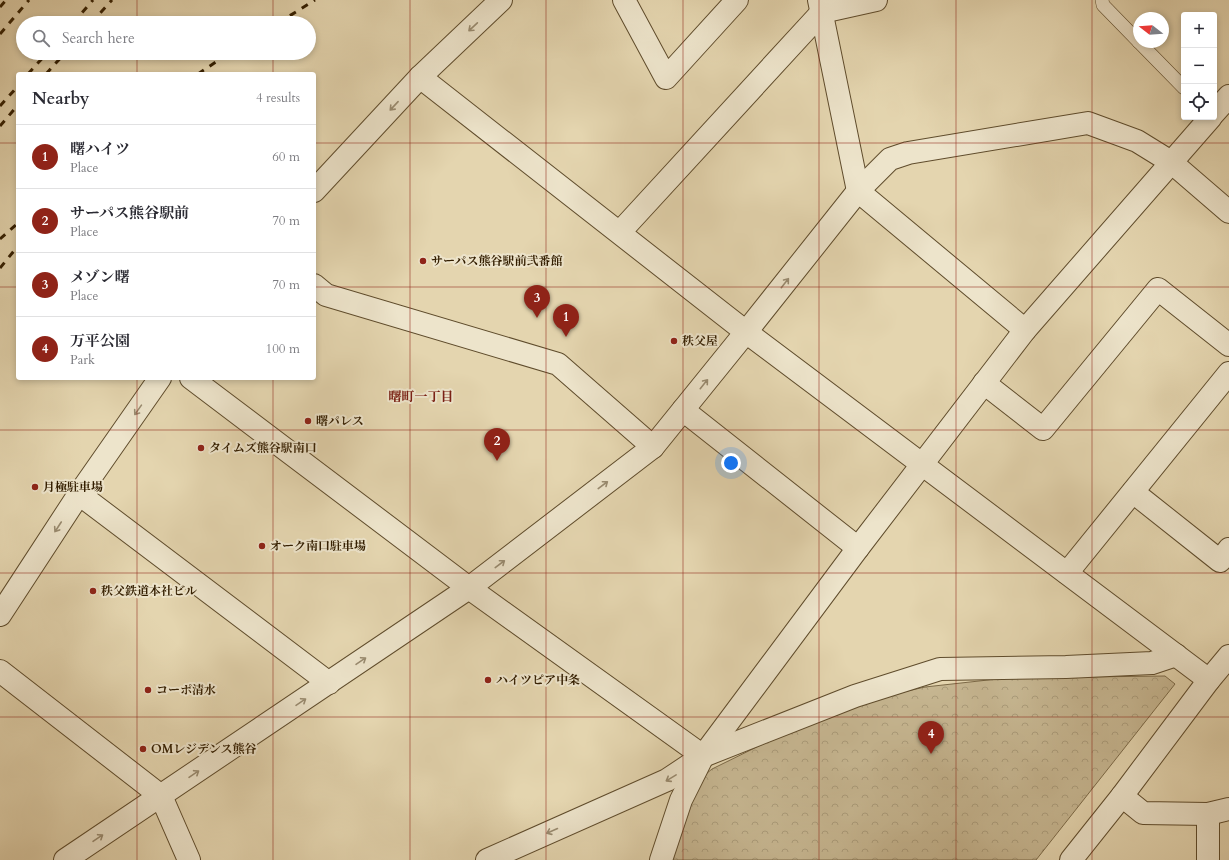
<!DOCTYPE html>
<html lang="en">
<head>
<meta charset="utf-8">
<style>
	body { margin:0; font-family:Cardo,"Noto Serif JP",serif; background:#f2f2f3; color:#2b2b33 }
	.controls { position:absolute; right:12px; top:12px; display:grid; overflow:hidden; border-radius:4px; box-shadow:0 2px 6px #0003 }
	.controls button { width:36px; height:36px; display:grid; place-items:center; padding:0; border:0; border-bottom:1px solid #e1e1e2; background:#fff; color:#2b2b33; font:20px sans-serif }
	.compass { position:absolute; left:1133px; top:12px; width:36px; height:36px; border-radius:50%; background:#fff; box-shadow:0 2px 6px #0003; rotate:287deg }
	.you { position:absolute; left:731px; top:463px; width:14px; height:14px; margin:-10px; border:3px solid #fff; border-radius:50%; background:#1a73e8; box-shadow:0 0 0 6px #1a73e833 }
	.badge { display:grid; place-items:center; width:26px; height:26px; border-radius:50%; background:#8f2418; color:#fff; font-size:13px; font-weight:700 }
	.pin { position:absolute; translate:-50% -33px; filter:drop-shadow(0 1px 2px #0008) }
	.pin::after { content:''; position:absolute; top:21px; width:14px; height:12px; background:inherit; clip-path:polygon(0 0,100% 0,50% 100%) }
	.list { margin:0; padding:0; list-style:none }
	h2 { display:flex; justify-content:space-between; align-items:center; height:52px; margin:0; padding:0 16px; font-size:17px }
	h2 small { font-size:13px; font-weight:400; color:#7c7c81 }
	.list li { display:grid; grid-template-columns:26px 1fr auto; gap:12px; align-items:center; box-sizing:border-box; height:64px; padding:0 16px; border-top:1px solid #e1e1e2 }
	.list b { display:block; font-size:15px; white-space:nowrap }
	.list p { margin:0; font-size:13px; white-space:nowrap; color:#7c7c81 }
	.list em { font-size:13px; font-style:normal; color:#7c7c81 }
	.icon { flex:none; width:22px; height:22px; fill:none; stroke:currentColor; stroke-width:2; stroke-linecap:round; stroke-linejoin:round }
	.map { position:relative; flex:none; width:1229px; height:860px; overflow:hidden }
	.search { position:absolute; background:#fff; box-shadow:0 2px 6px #0003; left:16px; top:16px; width:300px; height:44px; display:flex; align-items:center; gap:10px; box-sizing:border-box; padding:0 14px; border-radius:22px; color:#7c7c81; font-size:15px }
	.panel { position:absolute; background:#fff; box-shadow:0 2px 6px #0003; left:16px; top:72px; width:300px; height:308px; border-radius:4px }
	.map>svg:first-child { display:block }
	.park { fill:url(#park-crowns); stroke:#7c6a48 }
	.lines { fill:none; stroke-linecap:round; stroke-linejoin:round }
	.service-casing { stroke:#5f4c2c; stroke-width:14 }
	.minor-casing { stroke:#5f4c2c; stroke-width:24 }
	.tertiary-casing { stroke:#5f4c2c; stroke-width:24 }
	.service { stroke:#ede4cb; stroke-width:13 }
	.minor { stroke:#ede4cb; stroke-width:22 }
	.tertiary { stroke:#ede4cb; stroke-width:22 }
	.rail { stroke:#331e00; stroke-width:3; stroke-dasharray:7 7; stroke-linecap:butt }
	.oneway { stroke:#998b70 }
	.grid { fill:none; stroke:#8f2418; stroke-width:1; stroke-opacity:0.55 }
	.poi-dot { fill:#8f2418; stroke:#ede4cb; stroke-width:1.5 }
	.labels { text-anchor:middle; stroke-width:4; stroke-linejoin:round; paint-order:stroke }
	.poi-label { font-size:12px; font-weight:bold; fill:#331e00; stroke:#ede4cb; text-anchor:start }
	.neighbourhood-label { font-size:13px; font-weight:bold; fill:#7a1f14; stroke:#ede4cb }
</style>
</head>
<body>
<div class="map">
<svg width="1229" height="860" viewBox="0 0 1229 860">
	<defs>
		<pattern id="park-crowns" width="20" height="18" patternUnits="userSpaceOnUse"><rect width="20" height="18" fill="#c6b691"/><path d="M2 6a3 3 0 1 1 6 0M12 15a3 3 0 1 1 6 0" fill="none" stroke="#ab9c7b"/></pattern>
	</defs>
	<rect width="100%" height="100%" fill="#e4d5af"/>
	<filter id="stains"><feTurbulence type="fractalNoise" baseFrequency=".005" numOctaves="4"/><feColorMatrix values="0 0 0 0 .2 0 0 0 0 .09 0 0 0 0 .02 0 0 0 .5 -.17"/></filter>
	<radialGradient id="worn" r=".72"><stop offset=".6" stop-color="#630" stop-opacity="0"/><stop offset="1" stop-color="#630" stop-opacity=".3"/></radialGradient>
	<!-- park -->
	<polygon class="park" points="1165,676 1175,684 1036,860 671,860 696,782 712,769 771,740 881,697 925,687 1006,678"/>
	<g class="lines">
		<defs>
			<g id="service">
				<polyline points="1102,0 1103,5 1139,42"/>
				<polyline points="1139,42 1184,88"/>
			</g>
			<g id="minor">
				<polyline points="624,0 666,78 737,0"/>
				<polyline points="819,0 858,191 1025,330"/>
				<polyline points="420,77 746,332 1209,680"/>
				<polyline points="1214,113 1229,96"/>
				<polyline points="314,191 420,77 501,0"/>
				<polyline points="620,232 822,12 876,0"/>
				<polyline points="314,285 326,295 558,364 653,447"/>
				<polyline points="191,378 469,588 703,756"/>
				<polyline points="984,383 1043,429 1158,289 1229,345"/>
				<polyline points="683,410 858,548"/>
				<polyline points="1133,492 1220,561 1229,549"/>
				<polyline points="79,494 329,683"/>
				<polyline points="1067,573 1229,373"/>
				<polyline points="0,615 79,494 160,378"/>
				<polyline points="0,671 161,796 189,860"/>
				<polyline points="65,860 469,588 653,447 746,332 858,191 890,159 908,153 1088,123 1137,141 1171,162 1229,212"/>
				<polyline points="487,860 667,780 703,756 855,696 940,669 1066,667 1152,663 1176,655"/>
				<polyline points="661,860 681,800 703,756 858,548 1025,330 1211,117"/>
				<polyline points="1208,860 1208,814"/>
			</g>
			<g id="tertiary">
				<polyline points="1122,796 1143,813 1208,814 1229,809"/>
				<polyline points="1071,860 1122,796 1209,680 1229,656"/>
			</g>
		</defs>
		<!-- service casing -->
		<use href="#service" class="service-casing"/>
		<!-- minor casing -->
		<use href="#minor" class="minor-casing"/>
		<!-- tertiary casing -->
		<use href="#tertiary" class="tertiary-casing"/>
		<!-- service -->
		<use href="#service" class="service"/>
		<!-- minor -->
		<use href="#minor" class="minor"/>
		<!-- tertiary -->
		<use href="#tertiary" class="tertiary"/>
		<!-- rail -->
		<g class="rail">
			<polyline points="0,7 6,0"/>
			<polyline points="73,23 93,0"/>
			<polyline points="91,23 112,0"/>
			<polyline points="278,23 315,0"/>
			<polyline points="0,34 29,0"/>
			<polyline points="28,74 47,53"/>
			<polyline points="46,74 65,53"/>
			<polyline points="198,74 229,53"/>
			<polyline points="0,106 18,86"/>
			<polyline points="0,126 18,105"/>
			<polyline points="0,239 18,223"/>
			<polyline points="0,268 18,246"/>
		</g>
	</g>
	<!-- one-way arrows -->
	<defs><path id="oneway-shaft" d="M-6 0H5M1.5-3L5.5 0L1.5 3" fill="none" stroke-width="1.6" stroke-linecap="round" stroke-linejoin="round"/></defs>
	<g class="oneway">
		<use href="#oneway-shaft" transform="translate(473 27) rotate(137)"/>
		<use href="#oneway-shaft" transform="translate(394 106) rotate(133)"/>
		<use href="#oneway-shaft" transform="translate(785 283) rotate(-52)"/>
		<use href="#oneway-shaft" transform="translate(704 384) rotate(-51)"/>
		<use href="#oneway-shaft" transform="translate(138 410) rotate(125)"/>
		<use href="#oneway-shaft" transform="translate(603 485) rotate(-37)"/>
		<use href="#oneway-shaft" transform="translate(58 527) rotate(123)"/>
		<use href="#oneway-shaft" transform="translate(500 564) rotate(-37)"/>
		<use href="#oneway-shaft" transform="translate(361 661) rotate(-34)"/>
		<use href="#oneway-shaft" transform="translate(301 702) rotate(-34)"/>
		<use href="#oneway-shaft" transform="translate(194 774) rotate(-34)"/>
		<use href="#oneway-shaft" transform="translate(671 778) rotate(149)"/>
		<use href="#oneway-shaft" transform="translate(552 831) rotate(156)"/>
		<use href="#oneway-shaft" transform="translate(98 838) rotate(-34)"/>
	</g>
	<!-- grid -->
	<path class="grid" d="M 137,0 L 137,23M 273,0 L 273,23M 410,0 L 410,860M 546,0 L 546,860M 683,0 L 683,860M 819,0 L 819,860M 956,0 L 956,860M 1092,0 L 1092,860M 137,53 L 137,74M 273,53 L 273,74M 0,143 L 18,143M 314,143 L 1229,143M 0,287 L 18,287M 314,287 L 1229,287M 137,378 L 137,860M 273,378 L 273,860M 0,430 L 1229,430M 0,573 L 1229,573M 0,717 L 1229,717"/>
	<!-- markers -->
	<g class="poi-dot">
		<circle cx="423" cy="261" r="4"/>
		<circle cx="674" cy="341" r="4"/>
		<circle cx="308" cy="421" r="4"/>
		<circle cx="201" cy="448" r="4"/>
		<circle cx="35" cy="487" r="4"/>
		<circle cx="262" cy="546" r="4"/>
		<circle cx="93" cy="591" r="4"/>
		<circle cx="488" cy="680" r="4"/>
		<circle cx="148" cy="690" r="4"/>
		<circle cx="143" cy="749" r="4"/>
	</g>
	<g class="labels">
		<!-- poi labels -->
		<g class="poi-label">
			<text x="431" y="265">サーパス熊谷駅前弐番館</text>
			<text x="682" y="345">秩父屋</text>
			<text x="316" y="425">曙パレス</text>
			<text x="209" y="452">タイムズ熊谷駅南口</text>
			<text x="43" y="491">月極駐車場</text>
			<text x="270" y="550">オーク南口駐車場</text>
			<text x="101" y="595">秩父鉄道本社ビル</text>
			<text x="496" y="684">ハイツピア中条</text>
			<text x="156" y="694">コーポ清水</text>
			<text x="151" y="753">OMレジデンス熊谷</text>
		</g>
		<!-- neighbourhood labels -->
		<g class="neighbourhood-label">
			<text x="421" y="401">曙町一丁目</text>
		</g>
	</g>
	<rect width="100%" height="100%" filter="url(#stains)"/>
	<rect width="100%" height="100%" fill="url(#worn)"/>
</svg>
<div class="controls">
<button>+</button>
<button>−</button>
<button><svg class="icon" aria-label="locate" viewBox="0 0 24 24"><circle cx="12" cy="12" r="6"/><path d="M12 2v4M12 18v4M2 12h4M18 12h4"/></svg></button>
</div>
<svg class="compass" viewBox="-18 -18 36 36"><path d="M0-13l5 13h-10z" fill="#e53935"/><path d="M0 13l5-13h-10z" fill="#7c7c81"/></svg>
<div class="you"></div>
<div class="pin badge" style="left:566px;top:337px">1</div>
<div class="pin badge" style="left:497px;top:461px">2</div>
<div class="pin badge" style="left:537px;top:318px">3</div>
<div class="pin badge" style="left:931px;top:754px">4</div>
<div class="search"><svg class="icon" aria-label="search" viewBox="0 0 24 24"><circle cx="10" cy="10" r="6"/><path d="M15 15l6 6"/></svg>Search here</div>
<section class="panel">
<h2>Nearby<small>4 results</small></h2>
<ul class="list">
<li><span class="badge">1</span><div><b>曙ハイツ</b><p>Place</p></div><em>60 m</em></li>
<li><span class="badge">2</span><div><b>サーパス熊谷駅前</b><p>Place</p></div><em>70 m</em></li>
<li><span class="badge">3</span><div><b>メゾン曙</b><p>Place</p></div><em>70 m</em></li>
<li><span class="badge">4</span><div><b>万平公園</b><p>Park</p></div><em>100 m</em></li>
</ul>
</section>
</div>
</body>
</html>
